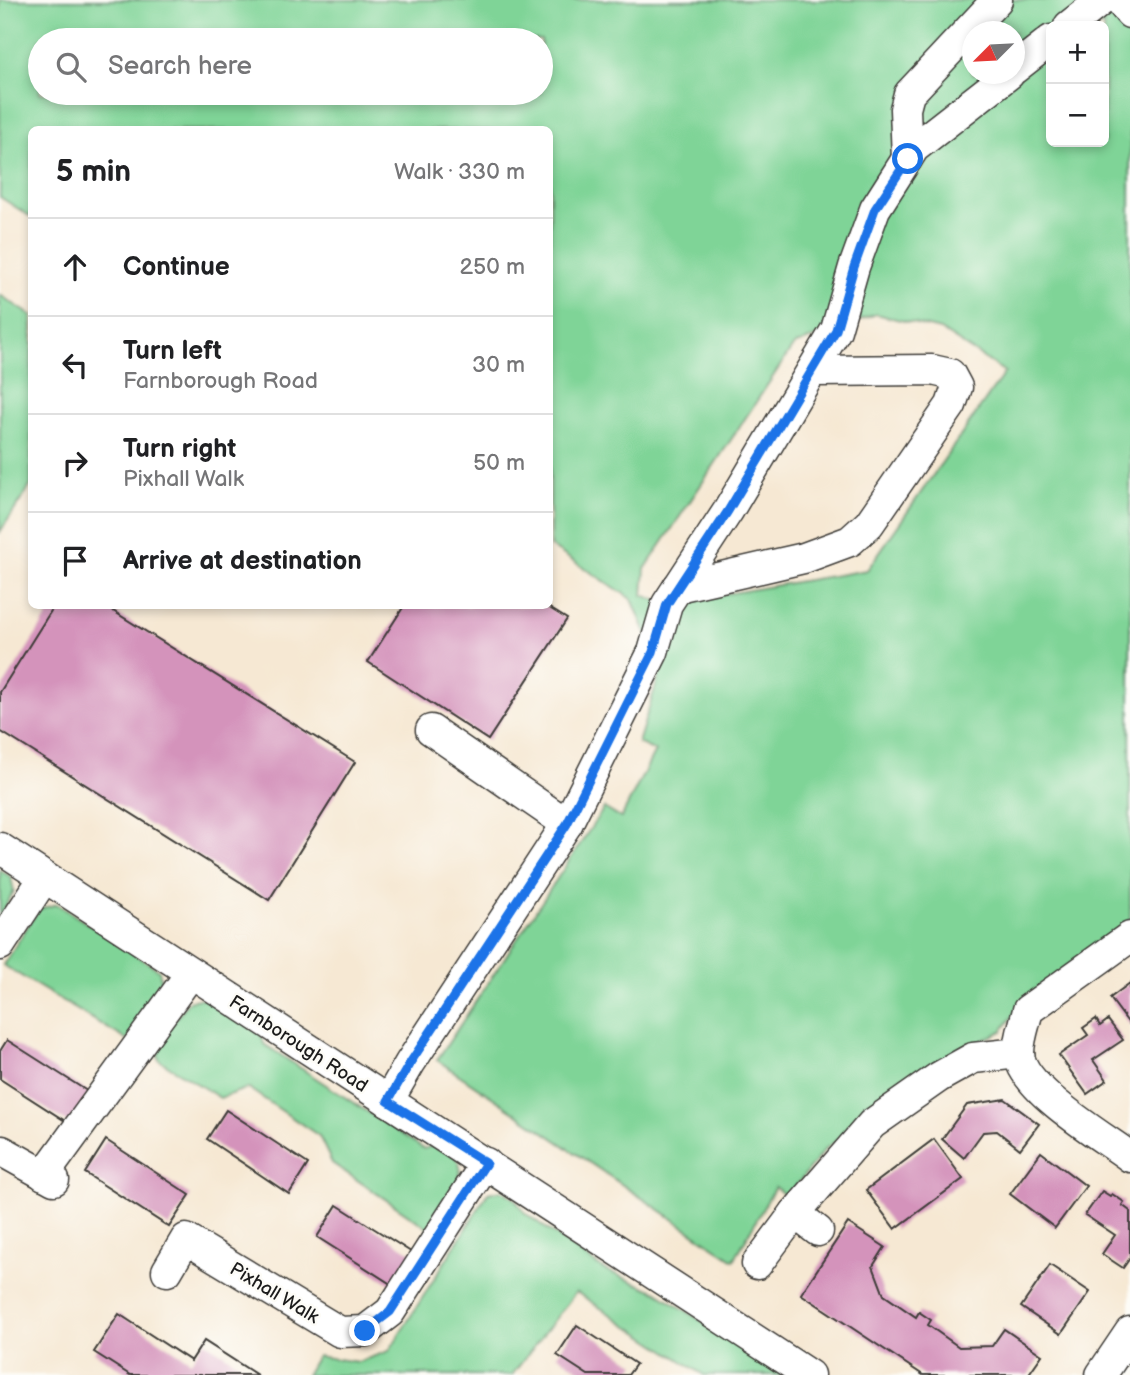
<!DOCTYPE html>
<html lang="en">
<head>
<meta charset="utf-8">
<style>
	body { margin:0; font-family:"Balsamiq Sans",sans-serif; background:#f2f2f2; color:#202124 }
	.controls { position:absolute; right:21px; top:21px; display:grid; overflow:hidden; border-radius:10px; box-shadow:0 4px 10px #0003 }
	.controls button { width:63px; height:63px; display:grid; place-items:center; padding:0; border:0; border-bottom:2px solid #e0e0e0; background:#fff; color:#202124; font:35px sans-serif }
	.compass { position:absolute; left:962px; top:21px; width:63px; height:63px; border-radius:50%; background:#fff; box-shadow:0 4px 10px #0003; rotate:246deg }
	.stop { position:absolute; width:21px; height:21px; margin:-16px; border:5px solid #1a73e8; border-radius:50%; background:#fff }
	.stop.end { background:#1a73e8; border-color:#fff; box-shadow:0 2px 7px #0008 }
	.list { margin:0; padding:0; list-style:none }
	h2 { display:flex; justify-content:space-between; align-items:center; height:91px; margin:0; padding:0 28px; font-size:30px }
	h2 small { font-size:23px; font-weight:400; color:#757577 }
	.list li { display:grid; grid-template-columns:46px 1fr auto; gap:21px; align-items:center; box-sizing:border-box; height:98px; padding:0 28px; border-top:2px solid #e0e0e0 }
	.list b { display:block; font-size:26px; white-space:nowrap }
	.list p { margin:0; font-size:23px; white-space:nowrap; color:#757577 }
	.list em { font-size:23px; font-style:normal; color:#757577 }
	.icon { flex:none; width:38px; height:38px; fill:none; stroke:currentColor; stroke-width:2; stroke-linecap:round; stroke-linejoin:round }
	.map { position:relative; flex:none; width:1130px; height:1375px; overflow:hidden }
	.search { position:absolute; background:#fff; box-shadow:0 4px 10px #0003; left:28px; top:28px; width:525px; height:77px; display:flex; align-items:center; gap:18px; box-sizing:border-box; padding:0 24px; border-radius:38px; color:#757577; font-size:26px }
	.panel { position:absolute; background:#fff; box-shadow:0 4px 10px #0003; left:28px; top:126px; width:525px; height:483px; border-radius:10px }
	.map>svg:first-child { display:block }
	.green { fill:#7fd497; stroke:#4e785a; stroke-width:2; fill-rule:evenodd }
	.building { fill:#d493bb }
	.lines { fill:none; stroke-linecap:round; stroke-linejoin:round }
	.minor-casing { stroke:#3d3b37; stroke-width:33 }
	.minor { stroke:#fff; stroke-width:30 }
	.route { stroke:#1a73e8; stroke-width:9 }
	.labels { text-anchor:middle; stroke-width:5; stroke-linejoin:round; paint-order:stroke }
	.street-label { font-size:19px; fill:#1c1c1c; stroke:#fdfcf7 }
</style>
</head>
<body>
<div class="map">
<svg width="1130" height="1375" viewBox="0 0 1130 1375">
	<rect width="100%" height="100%" fill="#fdfcf7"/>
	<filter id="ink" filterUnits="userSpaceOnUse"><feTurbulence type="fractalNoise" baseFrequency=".0143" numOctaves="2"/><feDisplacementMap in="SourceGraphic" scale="14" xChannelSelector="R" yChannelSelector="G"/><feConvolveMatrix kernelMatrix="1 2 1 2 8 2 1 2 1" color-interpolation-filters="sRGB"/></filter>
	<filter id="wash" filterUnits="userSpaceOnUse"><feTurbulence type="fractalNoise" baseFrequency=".00686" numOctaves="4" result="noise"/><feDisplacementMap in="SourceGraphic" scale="28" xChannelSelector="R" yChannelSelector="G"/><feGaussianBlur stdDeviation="1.57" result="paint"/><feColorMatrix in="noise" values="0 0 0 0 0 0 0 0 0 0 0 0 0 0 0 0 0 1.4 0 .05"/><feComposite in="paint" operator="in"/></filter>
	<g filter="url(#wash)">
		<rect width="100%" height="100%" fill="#f6e8d3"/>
		<!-- green -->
		<g class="green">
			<path d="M 0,0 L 1130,0 L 1130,920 L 1020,1006 L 1002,1031 L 972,1045 L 826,1148 L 787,1197 L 775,1187 L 734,1260 L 437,1060 L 604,808 L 621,818 L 655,751 L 638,743 L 661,669 L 632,599 L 550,546 L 550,130 L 32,130 L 31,217 L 0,197 ZM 1051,26 L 1104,26 L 1104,142 L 1051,142 ZM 972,32 L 1014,32 L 1014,74 L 972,74 ZM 40,40 L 541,40 L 541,93 L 40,93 ZM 876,314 L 940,330 L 1005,372 L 867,570 L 667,604 L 643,595 L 645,569 L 794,345 Z"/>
			<polygon points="0,295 32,316 31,485 0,532"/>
			<polygon points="0,870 11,877 14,891 0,916"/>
			<polygon points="57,904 159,970 163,989 127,1040 3,965 39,909"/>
			<path d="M 203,998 L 261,1034 L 264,1044 L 424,1149 L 437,1144 C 446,1149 457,1154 460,1166 C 464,1180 439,1217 431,1230 L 332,1163 L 319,1136 L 248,1088 L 220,1098 L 159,1060 L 156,1044 L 189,1001 Z"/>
			<polygon points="501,1190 514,1198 525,1213 603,1269 657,1292 785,1375 704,1375 576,1292 512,1375 306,1375 317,1356 358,1362 389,1351 488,1193"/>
		</g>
		<g id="blocks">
			<!-- building -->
			<g class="building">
				<polygon points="54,606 105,606 355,762 269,900 0,731 0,692"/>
				<polygon points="404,606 546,606 567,619 488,740 368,662"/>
				<polygon points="1130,983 1130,1025 1110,998"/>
				<polygon points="1096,1019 1100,1026 1108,1020 1123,1040 1093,1060 1107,1080 1087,1094 1059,1055 1088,1035 1083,1028"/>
				<polygon points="7,1040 90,1093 70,1124 0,1079 0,1051"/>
				<polygon points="1005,1099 1039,1124 1020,1149 997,1131 983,1132 964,1158 942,1139 967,1105"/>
				<polygon points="226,1110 308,1164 289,1194 207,1139"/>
				<polygon points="934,1139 963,1179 895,1229 866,1190"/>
				<polygon points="106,1140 190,1195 169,1227 85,1173"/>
				<polygon points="1041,1152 1086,1186 1055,1228 1010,1194"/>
				<polygon points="1102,1191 1110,1196 1112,1194 1124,1202 1122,1205 1130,1211 1130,1258 1123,1268 1102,1254 1115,1235 1085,1215"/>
				<polygon points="337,1205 414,1254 394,1286 317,1237"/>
				<polygon points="848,1223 885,1247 873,1266 884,1295 916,1317 919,1312 931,1320 928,1325 959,1347 992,1346 1004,1329 1042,1355 1028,1375 923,1375 801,1294"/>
				<polygon points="1050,1265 1090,1292 1061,1334 1021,1307"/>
				<polygon points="119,1314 191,1361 204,1341 257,1375 130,1375 94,1352"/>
				<polygon points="577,1325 636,1364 628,1375 588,1375 557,1355"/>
			</g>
		</g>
	</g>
	<g filter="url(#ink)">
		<use href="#blocks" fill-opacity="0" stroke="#3d3b37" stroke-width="2"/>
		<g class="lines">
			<defs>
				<g id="minor">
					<polyline points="1119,0 1130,13"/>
					<polyline points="1069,26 1102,0"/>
					<polyline points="1014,69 1051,40"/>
					<polyline points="907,159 905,109 909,94 997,0"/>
					<polyline points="678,587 804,558 850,541 869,524 951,405 957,387 950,374 932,370 812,371"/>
					<polyline points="431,730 567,824"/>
					<polyline points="0,848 809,1375"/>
					<path d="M 1130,937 L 1028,1010 C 1025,1023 1019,1039 1019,1053 C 1020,1088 1102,1136 1130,1157"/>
					<polyline points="0,945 44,878"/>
					<polyline points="388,1101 410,1063 567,824 653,652 667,604 728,511 836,330 854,267 875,209 914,148 1009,74"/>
					<polyline points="2,1151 54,1180"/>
					<polyline points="44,1175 191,973"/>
					<polyline points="795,1213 818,1231"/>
					<polyline points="757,1264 795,1213 872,1124 939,1077 973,1058 1019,1053"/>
					<polyline points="167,1271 186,1239 340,1332 365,1331 390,1312 486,1163"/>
					<polyline points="1101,1375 1130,1332"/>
				</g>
			</defs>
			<!-- minor casing -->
			<use href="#minor" class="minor-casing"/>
			<!-- minor -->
			<use href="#minor" class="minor"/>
		</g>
	</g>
	<g class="lines" filter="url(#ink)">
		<!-- route -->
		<polyline class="route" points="365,1331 390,1312 486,1163 388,1101 410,1063 567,824 653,652 667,604 728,511 836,330 854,267 875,209 908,159"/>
	</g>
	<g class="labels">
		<!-- street labels -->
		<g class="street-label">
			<text transform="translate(299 1043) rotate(33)" y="7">Farnborough Road</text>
			<text transform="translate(275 1292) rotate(31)" y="7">Pixhall Walk</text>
		</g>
	</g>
</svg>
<div class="controls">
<button>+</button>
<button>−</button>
</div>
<svg class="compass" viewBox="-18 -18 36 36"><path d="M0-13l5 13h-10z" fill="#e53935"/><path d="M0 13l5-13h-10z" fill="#757577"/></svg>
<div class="stop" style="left:908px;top:159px"></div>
<div class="stop end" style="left:365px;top:1331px"></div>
<div class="search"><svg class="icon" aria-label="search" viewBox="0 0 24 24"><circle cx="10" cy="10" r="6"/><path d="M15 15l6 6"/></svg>Search here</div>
<section class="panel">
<h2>5 min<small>Walk · 330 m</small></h2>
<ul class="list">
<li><svg class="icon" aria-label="ahead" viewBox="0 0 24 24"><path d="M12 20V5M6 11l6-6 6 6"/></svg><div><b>Continue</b></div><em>250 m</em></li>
<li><svg class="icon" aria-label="left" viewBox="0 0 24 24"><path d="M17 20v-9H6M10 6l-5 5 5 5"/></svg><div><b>Turn left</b><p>Farnborough Road</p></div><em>30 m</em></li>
<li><svg class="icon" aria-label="right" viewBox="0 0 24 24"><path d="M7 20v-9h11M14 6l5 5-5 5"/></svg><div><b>Turn right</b><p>Pixhall Walk</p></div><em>50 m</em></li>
<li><svg class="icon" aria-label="arrive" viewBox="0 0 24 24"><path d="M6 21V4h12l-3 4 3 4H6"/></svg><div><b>Arrive at destination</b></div></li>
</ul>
</section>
</div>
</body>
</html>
